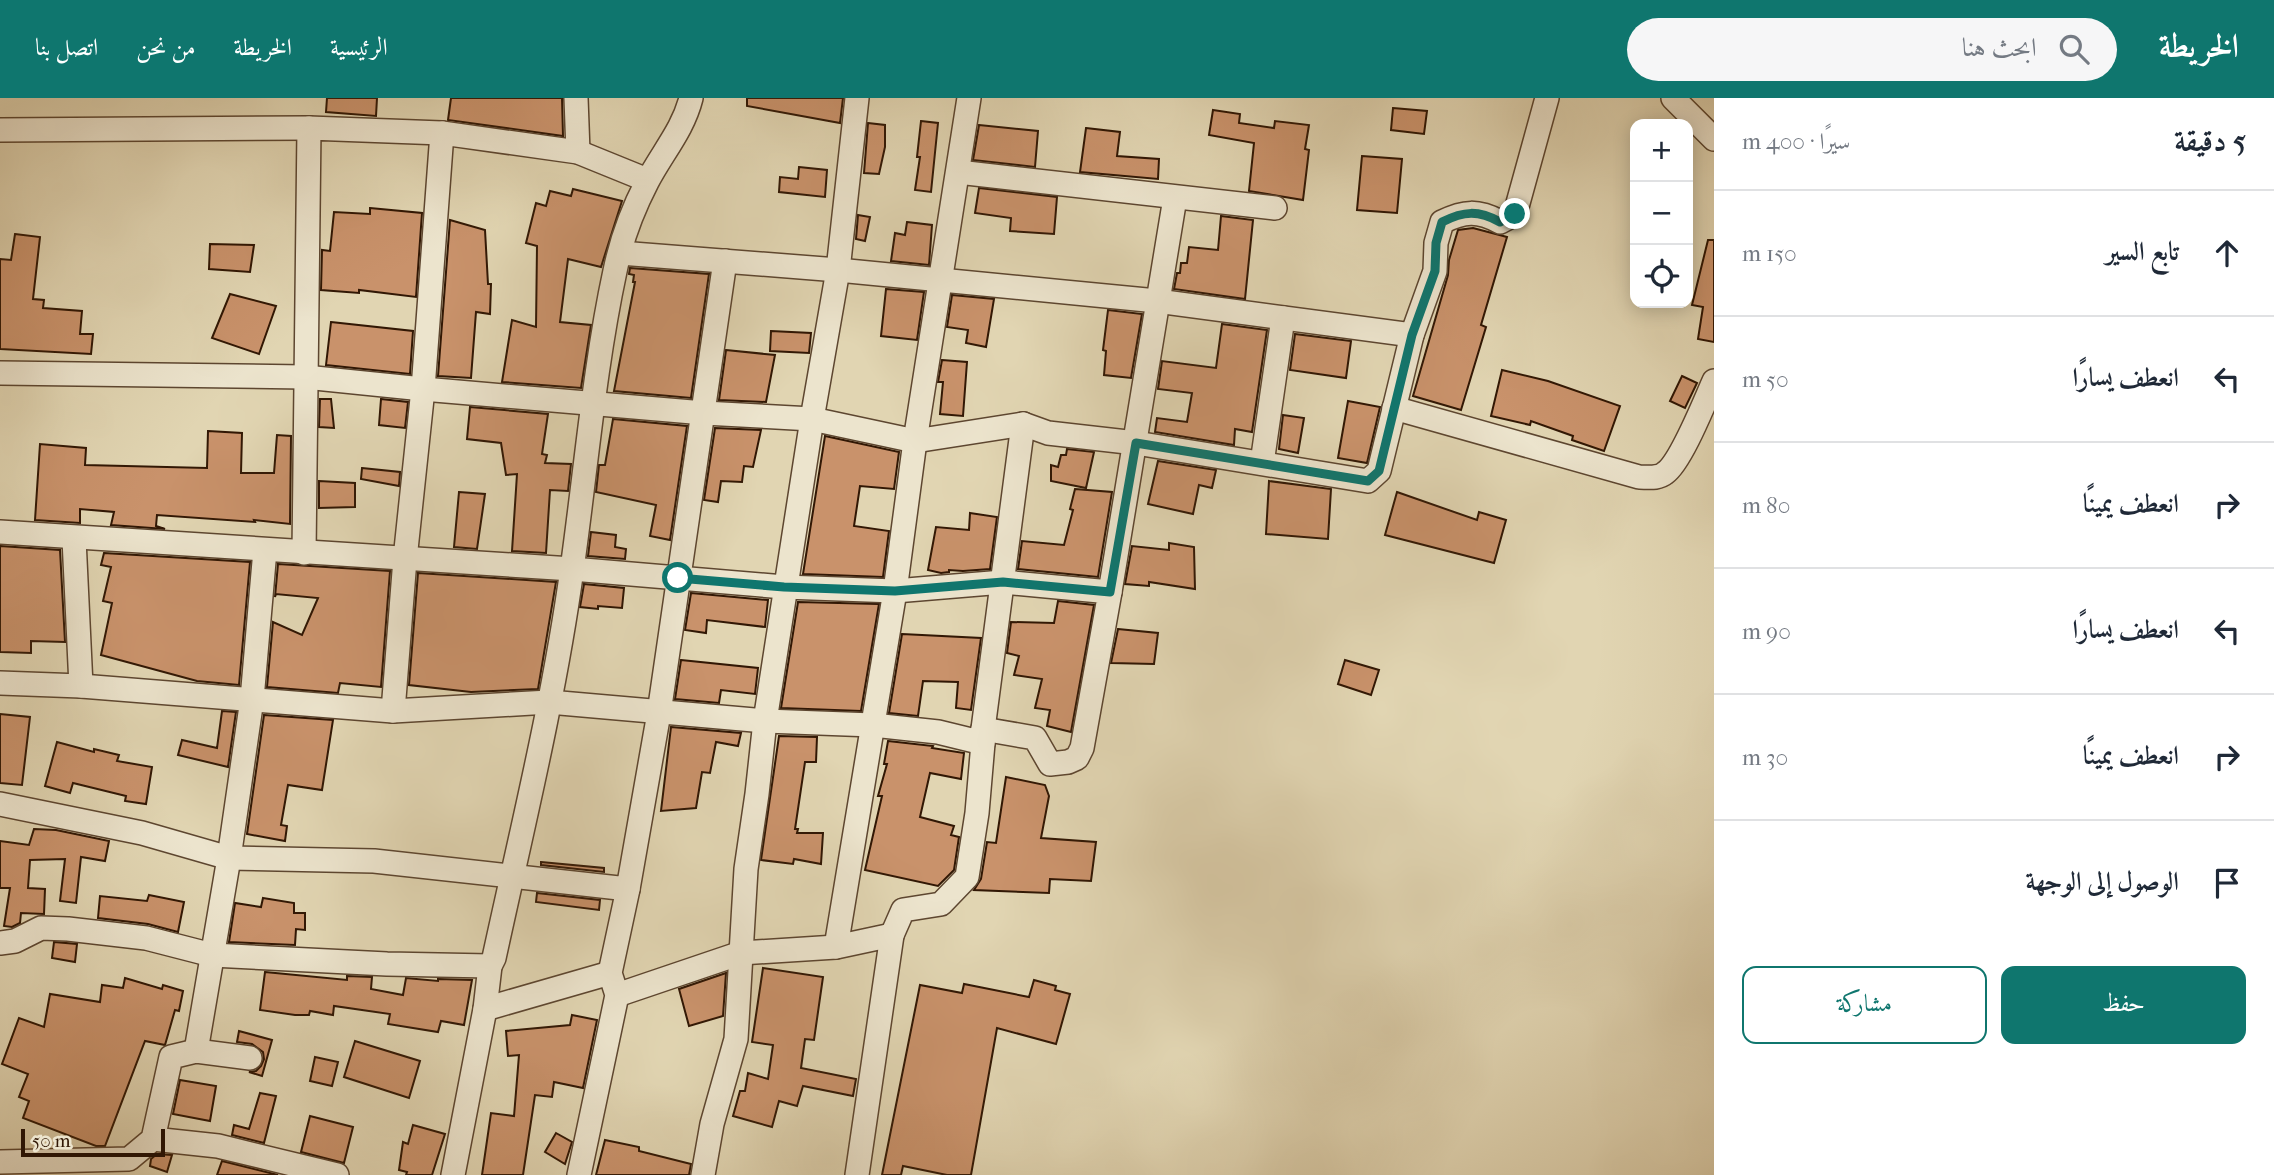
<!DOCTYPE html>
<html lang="ar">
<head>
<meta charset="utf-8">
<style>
	body { margin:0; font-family:"IM FELL French Canon",Amiri,serif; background:#f6f6f7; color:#1f2937; direction:rtl }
	.controls { position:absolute; right:21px; top:21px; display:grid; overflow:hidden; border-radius:14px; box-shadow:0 4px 18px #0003 }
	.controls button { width:63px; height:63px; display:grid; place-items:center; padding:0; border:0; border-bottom:2px solid #e0e1e3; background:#fff; color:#1f2937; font:35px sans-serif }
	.scale { position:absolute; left:21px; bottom:18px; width:144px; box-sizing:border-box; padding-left:7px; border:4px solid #311704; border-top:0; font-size:19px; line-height:24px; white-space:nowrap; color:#311704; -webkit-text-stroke:5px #ece4cd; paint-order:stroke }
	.stop { position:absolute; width:21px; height:21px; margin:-16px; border:5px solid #0f766e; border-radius:50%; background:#fff }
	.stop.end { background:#0f766e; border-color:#fff; box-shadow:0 2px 7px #0008 }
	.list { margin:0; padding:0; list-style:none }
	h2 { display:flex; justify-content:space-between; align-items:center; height:91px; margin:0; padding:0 28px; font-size:30px }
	h2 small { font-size:23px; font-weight:400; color:#747a83 }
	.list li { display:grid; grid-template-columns:46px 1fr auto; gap:21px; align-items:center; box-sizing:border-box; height:126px; padding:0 28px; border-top:2px solid #e0e1e3 }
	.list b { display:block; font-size:26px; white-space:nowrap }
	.list em { font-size:23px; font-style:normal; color:#747a83 }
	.actions { display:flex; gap:14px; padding:21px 28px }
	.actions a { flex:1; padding:16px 0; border:2px solid #0f766e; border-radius:14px; text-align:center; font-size:24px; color:#0f766e }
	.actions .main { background:#0f766e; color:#fff }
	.icon { flex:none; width:38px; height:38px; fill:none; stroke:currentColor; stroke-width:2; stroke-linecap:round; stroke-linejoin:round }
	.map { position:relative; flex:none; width:1714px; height:1077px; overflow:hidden; direction:ltr }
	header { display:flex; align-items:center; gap:42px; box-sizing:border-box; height:98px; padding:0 35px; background:#0f766e; color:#fff }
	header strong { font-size:33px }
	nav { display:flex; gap:38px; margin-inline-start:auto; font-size:24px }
	.search { width:490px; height:63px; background:#f6f6f7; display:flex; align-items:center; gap:18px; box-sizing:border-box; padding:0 24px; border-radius:38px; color:#747a83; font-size:26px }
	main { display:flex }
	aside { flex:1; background:#fff }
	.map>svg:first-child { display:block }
	.building { fill:#c9926b; stroke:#311704; stroke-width:2 }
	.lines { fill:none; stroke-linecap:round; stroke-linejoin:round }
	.minor-casing { stroke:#5d4630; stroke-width:26 }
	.minor { stroke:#ece4cd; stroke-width:23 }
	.route { stroke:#0f766e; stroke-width:9 }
</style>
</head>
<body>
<header>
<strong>الخريطة</strong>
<div class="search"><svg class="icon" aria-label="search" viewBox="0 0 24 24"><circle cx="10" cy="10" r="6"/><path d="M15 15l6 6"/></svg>ابحث هنا</div>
<nav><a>الرئيسية</a><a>الخريطة</a><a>من نحن</a><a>اتصل بنا</a></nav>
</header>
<main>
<aside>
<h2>5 دقيقة<small>سيرًا · 400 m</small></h2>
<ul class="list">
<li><svg class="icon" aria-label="ahead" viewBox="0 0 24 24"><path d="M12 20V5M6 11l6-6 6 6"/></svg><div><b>تابع السير</b></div><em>150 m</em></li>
<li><svg class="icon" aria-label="left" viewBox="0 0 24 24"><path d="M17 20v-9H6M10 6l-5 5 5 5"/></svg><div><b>انعطف يسارًا</b></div><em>50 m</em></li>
<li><svg class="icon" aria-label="right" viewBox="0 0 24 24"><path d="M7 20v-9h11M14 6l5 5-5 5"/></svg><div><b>انعطف يمينًا</b></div><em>80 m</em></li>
<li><svg class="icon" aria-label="left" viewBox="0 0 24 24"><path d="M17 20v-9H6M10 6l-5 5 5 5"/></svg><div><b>انعطف يسارًا</b></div><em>90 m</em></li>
<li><svg class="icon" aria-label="right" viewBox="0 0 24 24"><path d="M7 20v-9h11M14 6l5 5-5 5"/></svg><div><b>انعطف يمينًا</b></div><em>30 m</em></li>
<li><svg class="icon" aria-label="arrive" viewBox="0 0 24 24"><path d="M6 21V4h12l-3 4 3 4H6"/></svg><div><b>الوصول إلى الوجهة</b></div></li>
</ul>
<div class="actions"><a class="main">حفظ</a><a>مشاركة</a></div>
</aside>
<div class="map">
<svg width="1714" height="1077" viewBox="0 0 1714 1077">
	<rect width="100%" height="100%" fill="#e1d5b2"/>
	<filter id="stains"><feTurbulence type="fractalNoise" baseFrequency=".00286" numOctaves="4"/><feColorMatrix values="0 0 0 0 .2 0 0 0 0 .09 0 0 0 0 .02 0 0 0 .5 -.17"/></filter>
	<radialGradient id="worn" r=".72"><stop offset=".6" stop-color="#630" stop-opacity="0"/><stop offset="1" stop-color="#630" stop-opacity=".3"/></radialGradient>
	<!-- building -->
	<g class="building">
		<polygon points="327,0 377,0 376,18 326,14"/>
		<polygon points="451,0 562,0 563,38 448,22"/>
		<polygon points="747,0 843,0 840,25 747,8"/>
		<polygon points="1393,10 1427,13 1424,36 1391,32"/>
		<polygon points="1213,12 1240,16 1239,25 1274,30 1275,23 1309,27 1305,51 1309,52 1303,102 1249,93 1254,45 1209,37"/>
		<polygon points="921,23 938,25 931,94 915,92 920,59 917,59"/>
		<polygon points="868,25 885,27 885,49 879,76 864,75"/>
		<polygon points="979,27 1038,33 1035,69 973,62"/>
		<polygon points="1086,30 1120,34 1117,58 1159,61 1158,81 1080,74"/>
		<polygon points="1362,58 1402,61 1397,115 1357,112"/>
		<polygon points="799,69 827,72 825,99 779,94 780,79 798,81"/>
		<polygon points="979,90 1057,99 1054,136 1010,133 1011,120 975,115"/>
		<polygon points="573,91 622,103 601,169 568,161 560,224 591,227 581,290 502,284 512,222 536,229 537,148 526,145 536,105 546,108 550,93 571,98"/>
		<polygon points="370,110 422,115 416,199 359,192 359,195 321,192 322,152 330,153 334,114 370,116"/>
		<polygon points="858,117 870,119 865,143 856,141"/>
		<polygon points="1221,118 1253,122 1245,201 1174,191 1177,175 1180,175 1181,165 1187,165 1189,149 1218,152"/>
		<polygon points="450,122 485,132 488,186 491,186 490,216 476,214 471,280 438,278"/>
		<polygon points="907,124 932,127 929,167 891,163 895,135 905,137"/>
		<polygon points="1473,130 1507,139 1481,227 1486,229 1461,312 1413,298 1448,177 1449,162 1458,132"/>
		<polygon points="15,136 40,139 33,201 44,202 43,210 82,213 80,236 93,236 91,256 0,251 0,161 11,162"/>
		<polygon points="1708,142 1714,142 1714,244 1698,241 1703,209 1692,207"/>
		<polygon points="210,146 254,147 250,174 209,171"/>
		<polygon points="630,170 709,176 691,300 614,293 635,184 633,184 634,177 629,176"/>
		<polygon points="886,191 924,194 917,242 881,238"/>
		<polygon points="230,196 276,208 259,256 212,240"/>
		<polygon points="952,197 994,201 986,249 966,245 968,232 947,229"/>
		<polygon points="1108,212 1142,216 1131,280 1104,277 1106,253 1103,252"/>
		<polygon points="331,224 413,233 410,276 326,267"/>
		<polygon points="1222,226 1267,232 1252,334 1235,331 1234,347 1155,334 1157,320 1187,324 1192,295 1158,291 1162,263 1216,270"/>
		<polygon points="771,233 811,235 809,255 770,253"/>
		<polygon points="1295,236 1351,243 1346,280 1290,272"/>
		<polygon points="726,252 775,257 766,304 719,302"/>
		<polygon points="942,262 967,264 963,318 940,316 943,284 938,284"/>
		<polygon points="1502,272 1548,283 1620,308 1604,353 1572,342 1573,338 1531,323 1530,327 1491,318"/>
		<polygon points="1682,278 1697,285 1685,310 1670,303"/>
		<polygon points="320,301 331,301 334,330 319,329"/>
		<polygon points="381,301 408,304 405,330 379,327"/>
		<polygon points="1348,303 1380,309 1367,365 1338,360"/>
		<polygon points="470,309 548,316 542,356 547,357 545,365 571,366 568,393 550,392 546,455 512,453 517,376 506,377 501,345 467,341"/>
		<polygon points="1283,317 1304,320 1298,355 1279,351"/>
		<polygon points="613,321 687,328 670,442 650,438 656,407 596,394 599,367 605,367"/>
		<polygon points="715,330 761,332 753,369 744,368 742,384 721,383 718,404 704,402"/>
		<polygon points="208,333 242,335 241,375 274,375 277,337 291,338 290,426 254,422 255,424 157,417 156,428 165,431 111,427 114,414 80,411 80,425 35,422 40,346 86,350 85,367 207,370"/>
		<polygon points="825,338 899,354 894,391 860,388 854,428 889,433 883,479 803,476"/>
		<polygon points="1067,351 1094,354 1086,390 1051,383 1051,367 1058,369 1061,357 1066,357"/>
		<polygon points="1158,363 1216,372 1212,390 1199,387 1193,416 1148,406"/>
		<polygon points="362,370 400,374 399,388 361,381"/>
		<polygon points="319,383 355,385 355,409 319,410"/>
		<polygon points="1269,383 1331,391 1328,441 1266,436"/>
		<polygon points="1075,391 1112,394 1098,479 1018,471 1022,443 1064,447 1073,412 1070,411"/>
		<polygon points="459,394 485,396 477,451 454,449"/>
		<polygon points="1397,394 1477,422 1479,414 1506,422 1494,465 1385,437"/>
		<polygon points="970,415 997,419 990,471 963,473 949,472 949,474 941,475 928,472 936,429 969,432"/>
		<polygon points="591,434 616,437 615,449 626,451 625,461 588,458"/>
		<polygon points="1169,445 1194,449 1195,491 1149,484 1149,488 1125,486 1132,448 1169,452"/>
		<polygon points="0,448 60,452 65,544 31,543 31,555 0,554"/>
		<polygon points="104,455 250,464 239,587 197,583 101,557 112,505 103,503 111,469 101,467"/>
		<polygon points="278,466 390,473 381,589 340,585 338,595 267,589 273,524 302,537 318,500 276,496 275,499"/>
		<polygon points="418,475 556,484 538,591 471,594 409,587"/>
		<polygon points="584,486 624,490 622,510 598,508 598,511 580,509"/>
		<polygon points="691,495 768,502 765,529 707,522 706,535 685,532"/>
		<polygon points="1058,503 1094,507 1071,634 1047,628 1050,612 1035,610 1042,581 1014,577 1019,558 1007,555 1011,524 1054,525"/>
		<polygon points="798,504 879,506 861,613 781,610"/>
		<polygon points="1118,531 1158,535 1154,566 1111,565"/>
		<polygon points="902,536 981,540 971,612 956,610 958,584 923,583 918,618 889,615"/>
		<polygon points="681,562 758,570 755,596 721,592 719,605 675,601"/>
		<polygon points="1345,562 1379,572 1371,597 1338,586"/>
		<polygon points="222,613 236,614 228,669 178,657 182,642 217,650"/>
		<polygon points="0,616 30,619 22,687 0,685"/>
		<polygon points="264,617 333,622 322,692 288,687 281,727 287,728 285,743 247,736"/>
		<polygon points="671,629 741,635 738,648 716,644 710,675 702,674 696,710 661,713"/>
		<polygon points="779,638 817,639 816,664 805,664 795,731 798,731 797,735 823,735 821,766 794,761 793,766 761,762"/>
		<polygon points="888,643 933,648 932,650 964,655 961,681 930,675 920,719 954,728 951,737 959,739 954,772 938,788 865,772 882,698 878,698 887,666 884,666"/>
		<polygon points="57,644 94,654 94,651 119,657 117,663 152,669 146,706 125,703 126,698 73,685 70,695 45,688"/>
		<polygon points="1006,679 1045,687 1049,698 1041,740 1096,744 1091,783 1050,781 1049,795 974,792 981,781 987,744 996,745"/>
		<polygon points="34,731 56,732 109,743 105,763 81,759 76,805 60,803 65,761 30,762 28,790 45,791 44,816 21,815 20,825 12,829 4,828 10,790 0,790 0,743 29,747"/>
		<polygon points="541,764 604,770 604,774 541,767"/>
		<polygon points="537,795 600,802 599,812 536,804"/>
		<polygon points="149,797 184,804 178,834 148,826 98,820 100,798 147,803"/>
		<polygon points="263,800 294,805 294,815 305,815 305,832 296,831 295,847 229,844 235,805 261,809"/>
		<polygon points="54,844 77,846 75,864 52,860"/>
		<polygon points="763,870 823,879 814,942 805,941 801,970 856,981 853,998 803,988 797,1008 779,1003 772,1029 733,1018 740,993 745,993 748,975 768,981 773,947 752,944"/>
		<polygon points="265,874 347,882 347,878 372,879 371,891 403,897 406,880 438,883 438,881 472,882 464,927 441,923 438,934 388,926 390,916 334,908 333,917 310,913 309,917 295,917 260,912"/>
		<polygon points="726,875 723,918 689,928 679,891"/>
		<polygon points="125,880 162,891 163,887 183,893 179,913 175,912 165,947 145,943 105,1048 96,1048 23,1020 29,1003 19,999 28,976 2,966 19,920 44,929 50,896 100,904 102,887 123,890"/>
		<polygon points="1034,882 1056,888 1055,892 1070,896 1056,946 997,930 971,1077 947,1077 903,1068 901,1077 882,1077 920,887 962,895 964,886 1029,899"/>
		<polygon points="572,917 597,922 583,990 554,984 552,999 535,997 523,1077 482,1077 491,1015 514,1018 519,957 508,958 506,933 570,927"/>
		<polygon points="239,933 272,942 262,978 249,974 256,973 261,968 264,961 263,954 252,946 237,944"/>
		<polygon points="355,943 420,963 409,1000 344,979"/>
		<polygon points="315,959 338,964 332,988 310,983"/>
		<polygon points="180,982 216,988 210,1023 173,1016"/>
		<polygon points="260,995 276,998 264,1045 232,1037 234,1027 249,1031"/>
		<polygon points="310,1018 353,1029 344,1065 301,1054"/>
		<polygon points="413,1027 445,1036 432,1077 406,1077 407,1074 399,1072 403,1044 408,1046"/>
		<polygon points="556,1035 572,1044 565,1066 545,1054"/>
		<polygon points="605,1042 639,1049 639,1053 691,1066 689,1077 596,1077"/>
		<polygon points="157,1056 172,1057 167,1074 150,1068 151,1061"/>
		<polygon points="222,1063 278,1077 217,1077"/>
	</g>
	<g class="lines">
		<defs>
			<g id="minor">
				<polyline points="576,0 578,54"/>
				<polyline points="1673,0 1714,41"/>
				<polyline points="0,32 309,30"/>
				<polyline points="958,74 1275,110"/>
				<polyline points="620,155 838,172 1157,203 1412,237"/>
				<path d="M 0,275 L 305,279 L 423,291 L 704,315 L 812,321 L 915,343 L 1023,326 L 1048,335 L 1136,345 L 1368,383 L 1379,373 L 1412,237 L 1435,173 L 1436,145 L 1442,124 C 1464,113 1478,112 1500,124 L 1515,116 L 1547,0"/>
				<path d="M 1394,310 L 1639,379 C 1648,379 1658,381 1665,375 C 1681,364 1705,303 1714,283"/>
				<polyline points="1262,365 1283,220"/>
				<polyline points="0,434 572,471 784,489 895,493 1003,484 1110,494 1082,650 1077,660 1068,664 1050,666 1035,640 983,631 983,645 938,634 873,627 765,623 549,604 393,613 81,588 0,585"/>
				<polyline points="74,441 81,588"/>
				<polyline points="304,455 309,30 442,35"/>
				<polyline points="1110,494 1175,100"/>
				<polyline points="393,613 405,461 423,291 442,35 578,54 647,82"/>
				<polyline points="983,631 1023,326"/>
				<polyline points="0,706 142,735 229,760 374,763 628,791 659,615 725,163"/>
				<polyline points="892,837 903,812 941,806 967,779 977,715 983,645"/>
				<polyline points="0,845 15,843 41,830 68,831 146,840 212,857 387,866 490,868"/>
				<polyline points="836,849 895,493 915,343 969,0"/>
				<polyline points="617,897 741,855 836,849 892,837 857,1077"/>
				<polyline points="485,911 610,875"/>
				<polyline points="196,953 229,760 252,601 265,452"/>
				<polyline points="153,1041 218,1048 337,1077"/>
				<polyline points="0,1064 129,1061 153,1041 171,959 196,953 250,960"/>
				<path d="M 453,1077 L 485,911 L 490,868 L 494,860 C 522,731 554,602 572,471 C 586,372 594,271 615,173 C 621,143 633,111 647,84 C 662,55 683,32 691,0"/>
				<polyline points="579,1077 617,897 610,875 628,791"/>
				<polyline points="703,1077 712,1026 736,941 746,771 757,696 765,623 812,321 838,172 857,0"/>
			</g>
		</defs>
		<!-- minor casing -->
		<use href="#minor" class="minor-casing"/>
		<!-- minor -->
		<use href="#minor" class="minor"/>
	</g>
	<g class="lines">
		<!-- route -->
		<path class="route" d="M 678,480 L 784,489 L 895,493 L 1003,484 L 1110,494 L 1136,345 L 1368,383 L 1379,373 L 1412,237 L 1435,173 L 1436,145 L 1442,124 C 1464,113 1478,112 1500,124 L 1515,116"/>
	</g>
	<rect width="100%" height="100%" filter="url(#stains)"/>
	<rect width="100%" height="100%" fill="url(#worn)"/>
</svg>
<div class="controls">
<button>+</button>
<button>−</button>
<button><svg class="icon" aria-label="locate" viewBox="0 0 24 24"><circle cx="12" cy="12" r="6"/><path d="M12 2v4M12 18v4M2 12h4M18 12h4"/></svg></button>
</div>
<div class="scale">50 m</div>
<div class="stop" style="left:678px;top:480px"></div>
<div class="stop end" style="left:1515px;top:116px"></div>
</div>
</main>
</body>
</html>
